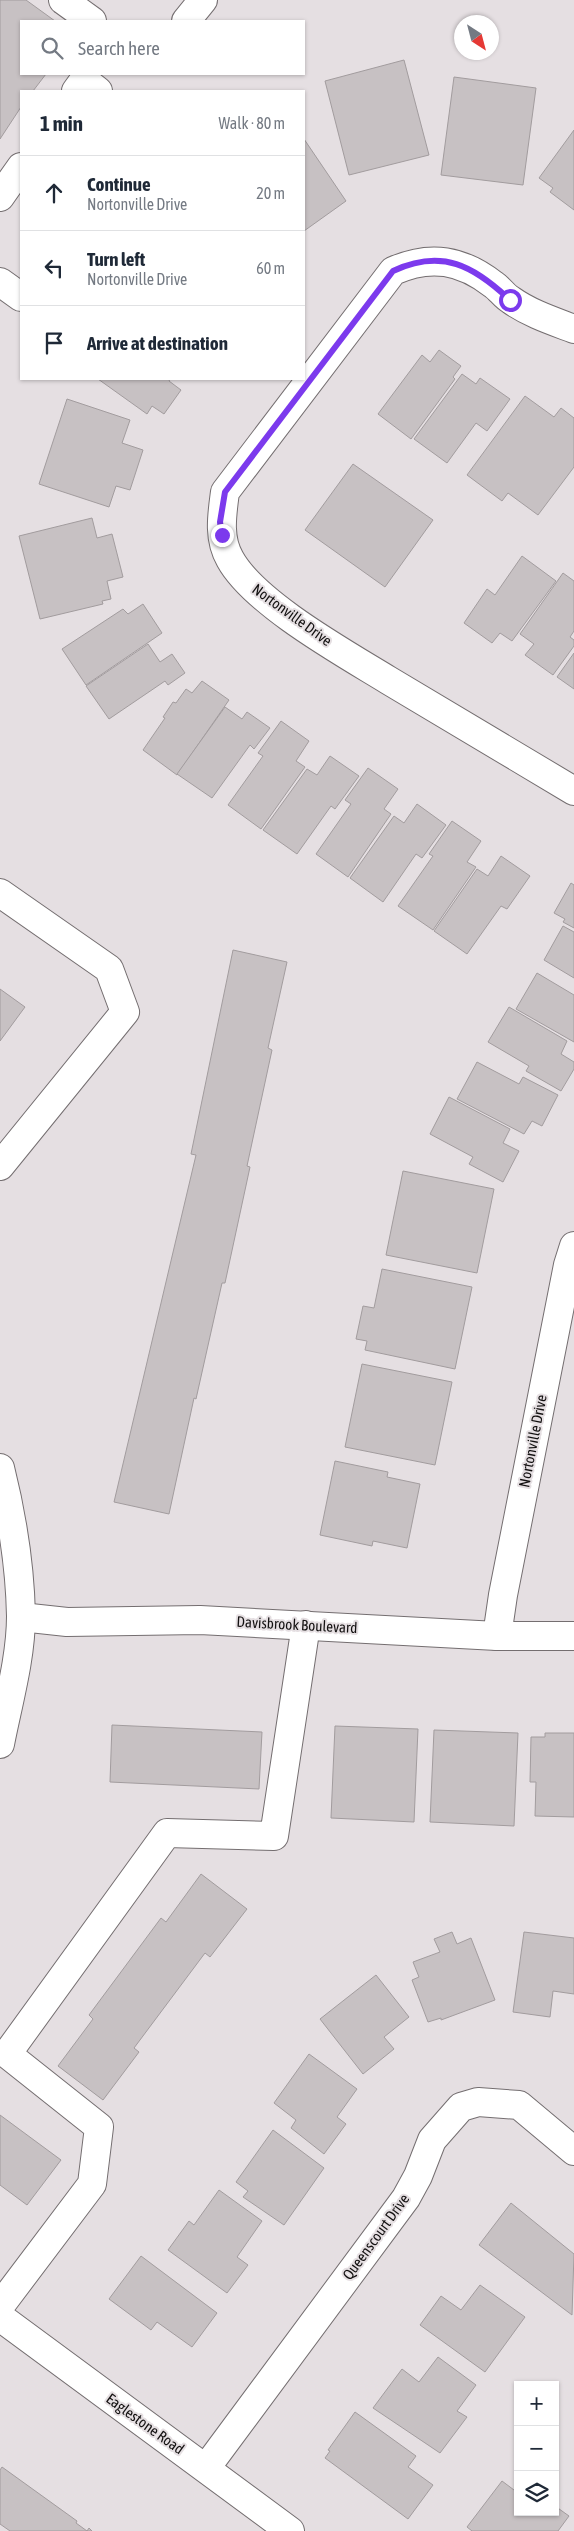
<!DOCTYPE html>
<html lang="en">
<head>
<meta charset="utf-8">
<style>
	body { margin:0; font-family:"Asap Condensed",sans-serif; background:#f2f2f3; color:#1f2937 }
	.controls { position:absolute; right:15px; bottom:15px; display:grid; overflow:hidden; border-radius:0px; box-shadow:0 1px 4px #0004 }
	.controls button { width:45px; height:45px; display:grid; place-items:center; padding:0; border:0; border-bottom:1px solid #e0e1e3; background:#fff; color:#1f2937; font:25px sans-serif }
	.compass { position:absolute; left:454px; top:15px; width:45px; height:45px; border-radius:50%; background:#fff; box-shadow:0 1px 4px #0004; rotate:144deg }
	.stop { position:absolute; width:15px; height:15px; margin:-11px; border:4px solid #7c3aed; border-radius:50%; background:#fff }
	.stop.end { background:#7c3aed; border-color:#fff; box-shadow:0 1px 5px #0008 }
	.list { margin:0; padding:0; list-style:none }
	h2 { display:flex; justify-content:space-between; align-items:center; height:65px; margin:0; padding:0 20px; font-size:21px }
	h2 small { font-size:16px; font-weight:400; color:#747a83 }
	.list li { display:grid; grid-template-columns:32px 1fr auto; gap:15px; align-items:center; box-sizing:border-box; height:75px; padding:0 20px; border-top:1px solid #e0e1e3 }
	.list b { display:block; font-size:19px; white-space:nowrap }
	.list p { margin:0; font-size:16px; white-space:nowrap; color:#747a83 }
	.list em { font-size:16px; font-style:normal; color:#747a83 }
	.icon { flex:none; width:28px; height:28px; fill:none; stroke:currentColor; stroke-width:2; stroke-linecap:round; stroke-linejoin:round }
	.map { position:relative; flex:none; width:574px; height:2531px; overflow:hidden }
	.search { position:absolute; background:#fff; box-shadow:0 1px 4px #0004; left:20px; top:20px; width:285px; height:55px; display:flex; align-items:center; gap:12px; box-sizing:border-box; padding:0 18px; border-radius:0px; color:#747a83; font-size:19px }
	.panel { position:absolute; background:#fff; box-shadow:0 1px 4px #0004; left:20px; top:90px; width:285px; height:290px; border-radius:0px }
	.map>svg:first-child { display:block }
	.building { fill:#c7c1c3; stroke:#a29c9e }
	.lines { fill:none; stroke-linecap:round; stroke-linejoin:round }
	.minor-casing { stroke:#746e70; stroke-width:30 }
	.minor { stroke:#fff; stroke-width:28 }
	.route { stroke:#7c3aed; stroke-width:6 }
	.labels { text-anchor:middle; stroke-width:4; stroke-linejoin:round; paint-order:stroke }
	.street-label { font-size:15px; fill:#131111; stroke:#e5dfe2 }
</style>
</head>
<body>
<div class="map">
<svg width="574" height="2531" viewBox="0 0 574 2531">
	<rect width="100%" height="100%" fill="#e5dfe2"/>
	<!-- building -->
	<g class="building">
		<polygon points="0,0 26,0 55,21 21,21 21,74 46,74 33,91 21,91 21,107 0,139"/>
		<polygon points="404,60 429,155 349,175 325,81"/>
		<polygon points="454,77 536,88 523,185 441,175"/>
		<polygon points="574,130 574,210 550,192 553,188 539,178"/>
		<polygon points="304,139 346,201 304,231"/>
		<polygon points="439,350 461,366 453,377 455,379 411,439 378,414 422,355 430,362"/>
		<polygon points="462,374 476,384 480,378 510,399 487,431 476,423 447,463 414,439"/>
		<polygon points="98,379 170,379 169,381 181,390 164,414 152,406 147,414"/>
		<polygon points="525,396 554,417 561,408 574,418 574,467 538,515 508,493 502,501 467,475"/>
		<polygon points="67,399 130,420 122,443 143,450 130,490 116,486 109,507 39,484"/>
		<polygon points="353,464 433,520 385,587 305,530"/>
		<polygon points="92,518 97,538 112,534 123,577 107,581 111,599 102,601 103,604 40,619 19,536"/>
		<polygon points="522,556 556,581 512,641 500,633 492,643 464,623 487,589 495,595"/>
		<polygon points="563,573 574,581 574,631 570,637 574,640 574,646 553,675 525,655 534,644 520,634"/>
		<polygon points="143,604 162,633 86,685 62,649 123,609 128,614"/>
		<polygon points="148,644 160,662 172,654 185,673 168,685 165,681 109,719 86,686"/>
		<polygon points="574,653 574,689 557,677"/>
		<polygon points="202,681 229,700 177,775 143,750 165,718 163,717 173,702 176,703 186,689 192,693"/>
		<polygon points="225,707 242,719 247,712 270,728 254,749 250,745 212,798 177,774"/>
		<polygon points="281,721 309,741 296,761 305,767 261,829 228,805 263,756 258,753"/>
		<polygon points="330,756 359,776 335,809 331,806 297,854 263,830 307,769 317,775"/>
		<polygon points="368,768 398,789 384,809 391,814 348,877 316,854 351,804 345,800"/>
		<polygon points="417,804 446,825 422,858 416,854 383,902 350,878 394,816 404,823"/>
		<polygon points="452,821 481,841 467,862 476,867 433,930 398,906 433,856 429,854"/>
		<polygon points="501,856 530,876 507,909 501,906 467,954 434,931 477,869 488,876"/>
		<polygon points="571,883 574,885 574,928 563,922 565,919 554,913"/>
		<polygon points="563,926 574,932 574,978 544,960"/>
		<polygon points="233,950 287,962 268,1048 272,1050 247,1166 250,1167 225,1283 222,1283 196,1399 194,1398 169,1514 114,1502 196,1155 191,1154"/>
		<polygon points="537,973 574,995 574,1042 516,1009"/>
		<polygon points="0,989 25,1007 0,1041"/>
		<polygon points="509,1007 567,1041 561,1054 574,1062 574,1069 561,1091 526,1071 529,1066 488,1042"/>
		<polygon points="477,1062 519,1084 523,1077 558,1095 542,1126 532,1121 524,1134 457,1099"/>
		<polygon points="449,1097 510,1129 503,1143 519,1151 503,1182 469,1164 473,1157 430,1134"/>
		<polygon points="403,1171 494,1189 477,1273 386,1255"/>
		<polygon points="382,1269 472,1287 455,1369 365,1350 367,1341 356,1339 363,1306 374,1308"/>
		<polygon points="362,1364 452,1382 435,1465 345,1447"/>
		<polygon points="335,1461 388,1472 387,1477 420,1484 407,1548 373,1541 372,1546 320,1535"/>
		<polygon points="112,1725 262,1732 259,1789 110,1782"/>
		<polygon points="335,1726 418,1729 414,1822 331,1818"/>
		<polygon points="434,1730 518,1733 514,1826 430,1822"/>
		<polygon points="545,1733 574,1733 574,1817 535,1816 536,1782 530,1782 531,1737 545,1737"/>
		<polygon points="201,1874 247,1909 210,1957 205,1953 134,2048 139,2052 103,2100 58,2066 93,2019 89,2015 161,1918 166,1922"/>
		<polygon points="452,1932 457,1944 471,1938 495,2000 441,2020 441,2018 428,2022 412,1980 419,1977 413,1962 440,1952 434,1939"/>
		<polygon points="524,1932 574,1938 574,1994 553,1991 550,2017 513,2012"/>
		<polygon points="376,1975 409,2017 384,2037 394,2049 363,2074 320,2019"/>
		<polygon points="309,2054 357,2089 337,2117 346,2124 324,2154 291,2128 296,2120 274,2103"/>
		<polygon points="0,2115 61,2160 27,2205 0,2185"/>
		<polygon points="273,2130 324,2168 284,2225 243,2197 248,2191 236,2182"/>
		<polygon points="219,2190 262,2221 237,2257 248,2265 227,2293 168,2250 189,2221 194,2225"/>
		<polygon points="511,2203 574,2254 572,2315 479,2245"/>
		<polygon points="141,2256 217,2313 192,2347 157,2322 151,2330 109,2299"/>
		<polygon points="480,2285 525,2317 485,2372 420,2325 441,2296 461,2310"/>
		<polygon points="438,2357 476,2385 457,2411 467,2417 440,2453 373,2408 402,2369 419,2382"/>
		<polygon points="355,2412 416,2456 408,2467 433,2485 408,2519 325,2458 330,2451 328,2450"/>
		<polygon points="2,2467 77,2521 76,2523 87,2531 89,2528 92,2531 10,2531 0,2524 0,2470"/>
		<polygon points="502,2481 518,2493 518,2512 555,2512 555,2506 569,2516 558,2531 472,2531 467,2527"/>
	</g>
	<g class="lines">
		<defs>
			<g id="minor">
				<polyline points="63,0 92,21"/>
				<polyline points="186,21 203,0"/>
				<polyline points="76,91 84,80 98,91"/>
				<polyline points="0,197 21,167"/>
				<polyline points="0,282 21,297"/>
				<path d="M 574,329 C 553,321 529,313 511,300 C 504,296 500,289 494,285 C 462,260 431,254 393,271 L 225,492 C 222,515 218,538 230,559 C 254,603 344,653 388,680 C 450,717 512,754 574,791"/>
				<polyline points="0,893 109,969 125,1012 0,1166"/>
				<path d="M 0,1468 C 12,1516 20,1566 21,1616 C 21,1658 8,1703 0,1744"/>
				<polyline points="21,1617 67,1622 200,1620 497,1636 574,1636"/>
				<polyline points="497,1636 503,1595 568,1265 574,1246"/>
				<polyline points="0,2306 92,2184 99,2127 7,2054 167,1833 274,1836 306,1625"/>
				<polyline points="0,2317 290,2531"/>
				<polyline points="206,2468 406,2198 418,2176 432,2140 461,2107 478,2102 519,2105 574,2151"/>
			</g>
		</defs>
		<!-- minor casing -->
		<use href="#minor" class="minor-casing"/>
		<!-- minor -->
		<use href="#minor" class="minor"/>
	</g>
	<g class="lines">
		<!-- route -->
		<path class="route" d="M 222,535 L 220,522 L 225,492 L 393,271 C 442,248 474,266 510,300"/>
	</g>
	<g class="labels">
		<!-- street labels -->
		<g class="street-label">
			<text transform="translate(292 615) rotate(36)" y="5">Nortonville Drive</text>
			<text transform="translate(533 1441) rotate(-79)" y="5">Nortonville Drive</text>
			<text transform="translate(297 1625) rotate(3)" y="5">Davisbrook Boulevard</text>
			<text transform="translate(376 2237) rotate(-54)" y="5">Queenscourt Drive</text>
			<text transform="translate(145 2424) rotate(36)" y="5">Eaglestone Road</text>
		</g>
	</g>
</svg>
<div class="controls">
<button>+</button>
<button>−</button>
<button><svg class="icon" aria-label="layers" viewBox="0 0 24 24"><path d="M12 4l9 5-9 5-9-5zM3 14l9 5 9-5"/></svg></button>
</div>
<svg class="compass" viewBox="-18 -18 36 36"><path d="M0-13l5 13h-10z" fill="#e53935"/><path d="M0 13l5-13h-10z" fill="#747a83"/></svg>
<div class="stop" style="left:510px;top:300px"></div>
<div class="stop end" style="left:222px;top:535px"></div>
<div class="search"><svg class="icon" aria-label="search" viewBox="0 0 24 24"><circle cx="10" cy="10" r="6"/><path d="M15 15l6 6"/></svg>Search here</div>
<section class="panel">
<h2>1 min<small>Walk · 80 m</small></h2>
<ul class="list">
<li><svg class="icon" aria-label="ahead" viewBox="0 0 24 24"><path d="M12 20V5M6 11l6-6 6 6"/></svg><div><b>Continue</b><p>Nortonville Drive</p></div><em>20 m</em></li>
<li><svg class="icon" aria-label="left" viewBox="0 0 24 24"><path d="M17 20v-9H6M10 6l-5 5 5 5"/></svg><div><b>Turn left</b><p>Nortonville Drive</p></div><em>60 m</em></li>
<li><svg class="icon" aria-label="arrive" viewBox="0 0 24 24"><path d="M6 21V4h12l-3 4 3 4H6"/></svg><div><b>Arrive at destination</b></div></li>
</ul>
</section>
</div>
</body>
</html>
